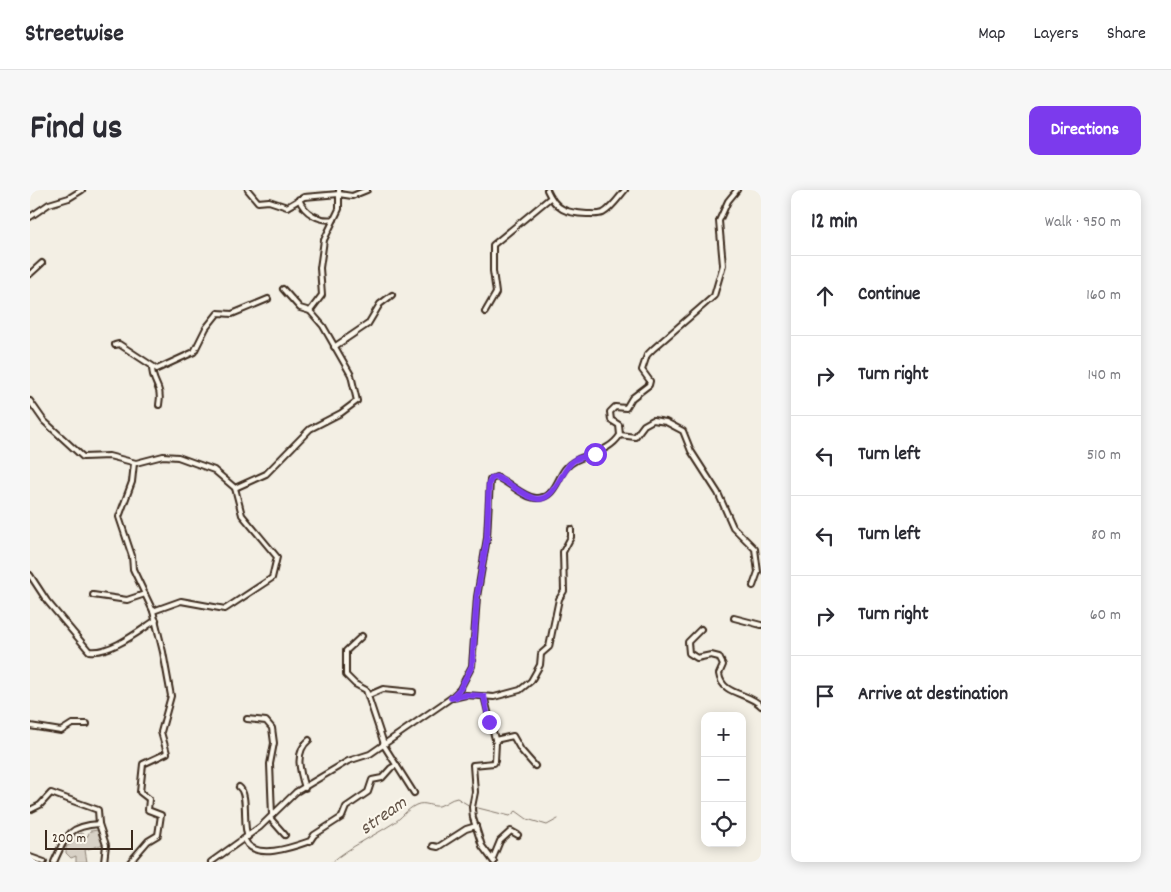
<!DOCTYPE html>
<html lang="en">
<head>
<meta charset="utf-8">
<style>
	body { margin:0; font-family:Dekko,sans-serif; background:#f7f7f7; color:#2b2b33 }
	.controls { position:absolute; right:15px; bottom:15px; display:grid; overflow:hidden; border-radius:10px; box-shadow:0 2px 12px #0003 }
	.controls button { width:45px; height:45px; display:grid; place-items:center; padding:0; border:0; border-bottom:1px solid #e1e1e2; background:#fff; color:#2b2b33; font:25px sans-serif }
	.scale { position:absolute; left:15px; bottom:12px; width:88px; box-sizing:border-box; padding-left:5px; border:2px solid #3b2a1e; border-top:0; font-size:14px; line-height:18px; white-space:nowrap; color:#3b2a1e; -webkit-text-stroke:4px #fbf7ec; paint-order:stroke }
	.stop { position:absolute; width:15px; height:15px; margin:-11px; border:4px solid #7c3aed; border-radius:50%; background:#fff }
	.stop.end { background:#7c3aed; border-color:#fff; box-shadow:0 1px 5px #0008 }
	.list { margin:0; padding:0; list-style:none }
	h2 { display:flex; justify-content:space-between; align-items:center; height:65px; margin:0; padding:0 20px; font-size:21px }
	h2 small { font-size:16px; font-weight:400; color:#7c7c81 }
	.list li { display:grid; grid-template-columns:32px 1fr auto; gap:15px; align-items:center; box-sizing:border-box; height:80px; padding:0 20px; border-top:1px solid #e1e1e2 }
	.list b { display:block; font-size:19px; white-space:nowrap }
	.list em { font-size:16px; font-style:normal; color:#7c7c81 }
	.icon { flex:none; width:28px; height:28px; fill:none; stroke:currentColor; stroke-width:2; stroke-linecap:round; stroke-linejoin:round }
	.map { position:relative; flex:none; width:731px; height:672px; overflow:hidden; border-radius:10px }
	header { display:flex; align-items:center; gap:30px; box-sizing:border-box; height:70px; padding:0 25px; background:#fff; border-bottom:1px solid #e1e1e2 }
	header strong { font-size:24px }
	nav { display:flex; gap:28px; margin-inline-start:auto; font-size:18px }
	.intro { display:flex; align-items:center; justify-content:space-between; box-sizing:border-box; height:120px; padding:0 30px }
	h1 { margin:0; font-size:35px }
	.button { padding:12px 22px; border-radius:10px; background:#7c3aed; color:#fff; font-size:18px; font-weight:700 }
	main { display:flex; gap:30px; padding:0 30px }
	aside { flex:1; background:#fff; border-radius:10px; box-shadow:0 2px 12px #0003 }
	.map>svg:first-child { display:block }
	.green { fill:#d8d1c6; stroke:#8a7e72 }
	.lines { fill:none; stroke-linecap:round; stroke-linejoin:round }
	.stream { stroke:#817468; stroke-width:1 }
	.minor-casing { stroke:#3b2a1e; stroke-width:8 }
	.minor { stroke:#fbf7ec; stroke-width:4 }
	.route { stroke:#7c3aed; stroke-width:6 }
	.labels { text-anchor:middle; stroke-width:4; stroke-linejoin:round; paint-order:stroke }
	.water-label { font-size:19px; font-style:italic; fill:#645549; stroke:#fbf7ec }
</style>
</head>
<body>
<header>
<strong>Streetwise</strong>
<nav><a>Map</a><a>Layers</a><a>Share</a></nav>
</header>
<div class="intro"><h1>Find us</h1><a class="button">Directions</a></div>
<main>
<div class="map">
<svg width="731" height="672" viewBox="0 0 731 672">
	<rect width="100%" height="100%" fill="#f3efe4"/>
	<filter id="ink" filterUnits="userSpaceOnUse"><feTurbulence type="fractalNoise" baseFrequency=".02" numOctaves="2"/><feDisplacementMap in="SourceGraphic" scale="10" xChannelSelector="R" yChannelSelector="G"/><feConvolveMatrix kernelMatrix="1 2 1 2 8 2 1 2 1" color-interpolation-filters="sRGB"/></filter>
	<g filter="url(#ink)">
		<!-- green -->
		<polygon class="green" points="69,640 74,654 55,660 57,672 46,672 46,666 41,668 36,663 36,657 42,653 42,647 51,643 57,647 60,641"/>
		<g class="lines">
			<!-- stream -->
			<g class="stream">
				<polyline points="444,617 480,626 486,621 497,629 517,635 528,629"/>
				<path d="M 302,672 C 321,656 342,647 362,634 C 371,629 377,619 386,615 C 395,611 401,617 409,616 C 416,614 420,609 427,608 L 440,616"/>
			</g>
			<defs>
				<g id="minor">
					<polyline points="218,0 228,12 239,11 257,17 274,7 309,4 322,6 337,0"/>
					<path d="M 517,0 C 526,20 536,23 557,24 C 562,24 568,25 573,23 C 581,19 589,7 595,0"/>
					<path d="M 269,9 C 274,23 290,32 304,29"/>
					<polyline points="0,27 19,14 39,8 52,0"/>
					<polyline points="0,84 12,73"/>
					<polyline points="253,99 270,118 280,121"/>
					<polyline points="455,122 466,103 463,81 463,55 520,8"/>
					<polyline points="85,155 89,154 127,179 164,162 176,138 188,123 202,124 238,109"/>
					<polyline points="304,157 338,134 350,114 362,105"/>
					<path d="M 122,177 C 122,194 133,196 129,215"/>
					<polyline points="0,211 14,231 53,267 79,266 106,273 133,266 148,267 184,280 205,298 236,284 280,239 311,223 327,211 321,185 293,136 280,121 292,105 290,78 294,50 309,19 309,0"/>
					<polyline points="590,245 605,247 614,235 623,230 636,232 653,241 661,261 688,303 703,337 725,359 728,382 723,396"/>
					<path d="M 0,385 L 17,411 L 59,461 C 81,464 109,441 126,430"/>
					<polyline points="63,405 97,410 115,404"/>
					<polyline points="123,421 151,411 195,419 242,388 247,367 212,325 205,298"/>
					<polyline points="704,428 731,435"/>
					<path d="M 671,439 L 658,452 L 659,463 L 667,468 L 681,465 L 689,467 L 693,475 L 689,484 C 692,506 719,502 731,516"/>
					<polyline points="332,446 316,461 316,485 325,494 336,500 354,554"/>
					<polyline points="339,505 353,499 383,502"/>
					<polyline points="454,506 466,553 465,571 464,573 443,575 445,602 442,617 443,628 452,656 464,672"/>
					<polyline points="423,508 436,505 464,507 490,500 501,491 510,475 511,464 519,457 529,409 534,401 533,362 541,347 541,339"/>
					<polyline points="217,529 236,531 242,538 244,553 240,574 242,625"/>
					<polyline points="0,536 31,541 42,534 57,534"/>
					<polyline points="465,550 483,546 491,560 505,576"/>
					<polyline points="353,554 384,603"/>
					<path d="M 209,597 C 219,604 212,635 218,647"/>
					<path d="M 275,598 C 270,582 264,562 279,550"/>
					<polyline points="0,620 10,615 21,603 68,620 69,634 76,655 74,672"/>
					<polyline points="240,628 255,645"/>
					<path d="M 215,650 C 224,671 263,657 280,651 L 284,645 L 312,627 L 316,617 L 338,602 L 342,590 L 352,588 L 361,578 L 367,575"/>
					<polyline points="403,656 408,657 436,639 446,636"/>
					<polyline points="0,667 14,672"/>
					<polyline points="463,668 470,651 481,641 488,645"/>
					<path d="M 24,672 C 36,646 38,636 69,634"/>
					<polyline points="100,672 118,651 128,645 131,625 118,620 119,609 110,602 113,574 137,563 131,542 141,506 133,462 123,421 103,379 102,366 89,327 102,292 104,273"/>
					<path d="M 181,672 L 230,637 L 266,602 L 318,571 L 340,564 L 421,508 L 430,499 L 442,476 L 447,407 L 457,348 L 460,290 L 466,287 C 478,291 495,309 507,308 C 525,308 527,289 535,279 C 549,262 577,266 590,245 L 589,235 L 581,230 L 580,222 L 585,217 L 596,218 L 602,208 L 619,195 L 620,191 L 612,180 L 617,165 L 623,159 L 684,106 L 693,75 L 689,31 L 698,11 L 707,0"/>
				</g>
			</defs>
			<!-- minor casing -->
			<use href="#minor" class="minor-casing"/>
			<!-- minor -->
			<use href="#minor" class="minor"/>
		</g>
	</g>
	<g class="lines" filter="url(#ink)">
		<!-- route -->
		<path class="route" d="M 459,532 L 454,506 L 436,505 L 421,508 L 430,499 L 442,476 L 447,406 L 457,348 L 459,293 L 462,288 L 466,287 C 479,292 489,303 503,308 C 524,315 531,280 543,271 C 549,267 558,266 565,264"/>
	</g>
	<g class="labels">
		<!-- water labels -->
		<g class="water-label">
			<text transform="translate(352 624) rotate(-35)" y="7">stream</text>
		</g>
	</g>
</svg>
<div class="controls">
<button>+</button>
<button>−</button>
<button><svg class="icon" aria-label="locate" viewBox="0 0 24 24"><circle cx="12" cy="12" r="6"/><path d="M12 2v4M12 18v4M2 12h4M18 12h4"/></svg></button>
</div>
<div class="scale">200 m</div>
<div class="stop" style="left:565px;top:264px"></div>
<div class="stop end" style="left:459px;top:532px"></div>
</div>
<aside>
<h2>12 min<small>Walk · 950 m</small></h2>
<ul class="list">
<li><svg class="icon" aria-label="ahead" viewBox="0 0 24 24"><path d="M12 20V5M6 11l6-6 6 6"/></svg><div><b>Continue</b></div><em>160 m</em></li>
<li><svg class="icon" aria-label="right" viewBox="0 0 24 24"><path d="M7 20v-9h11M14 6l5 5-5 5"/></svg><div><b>Turn right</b></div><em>140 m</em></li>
<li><svg class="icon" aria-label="left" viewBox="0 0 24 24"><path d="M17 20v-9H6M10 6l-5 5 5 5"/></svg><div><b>Turn left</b></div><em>510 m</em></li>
<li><svg class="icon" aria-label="left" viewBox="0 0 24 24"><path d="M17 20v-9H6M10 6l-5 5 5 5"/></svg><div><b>Turn left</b></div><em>80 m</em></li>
<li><svg class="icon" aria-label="right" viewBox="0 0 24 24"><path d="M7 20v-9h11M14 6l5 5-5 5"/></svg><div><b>Turn right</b></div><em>60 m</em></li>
<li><svg class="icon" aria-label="arrive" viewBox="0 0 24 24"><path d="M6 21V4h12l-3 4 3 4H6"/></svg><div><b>Arrive at destination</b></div></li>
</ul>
</aside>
</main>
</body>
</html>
